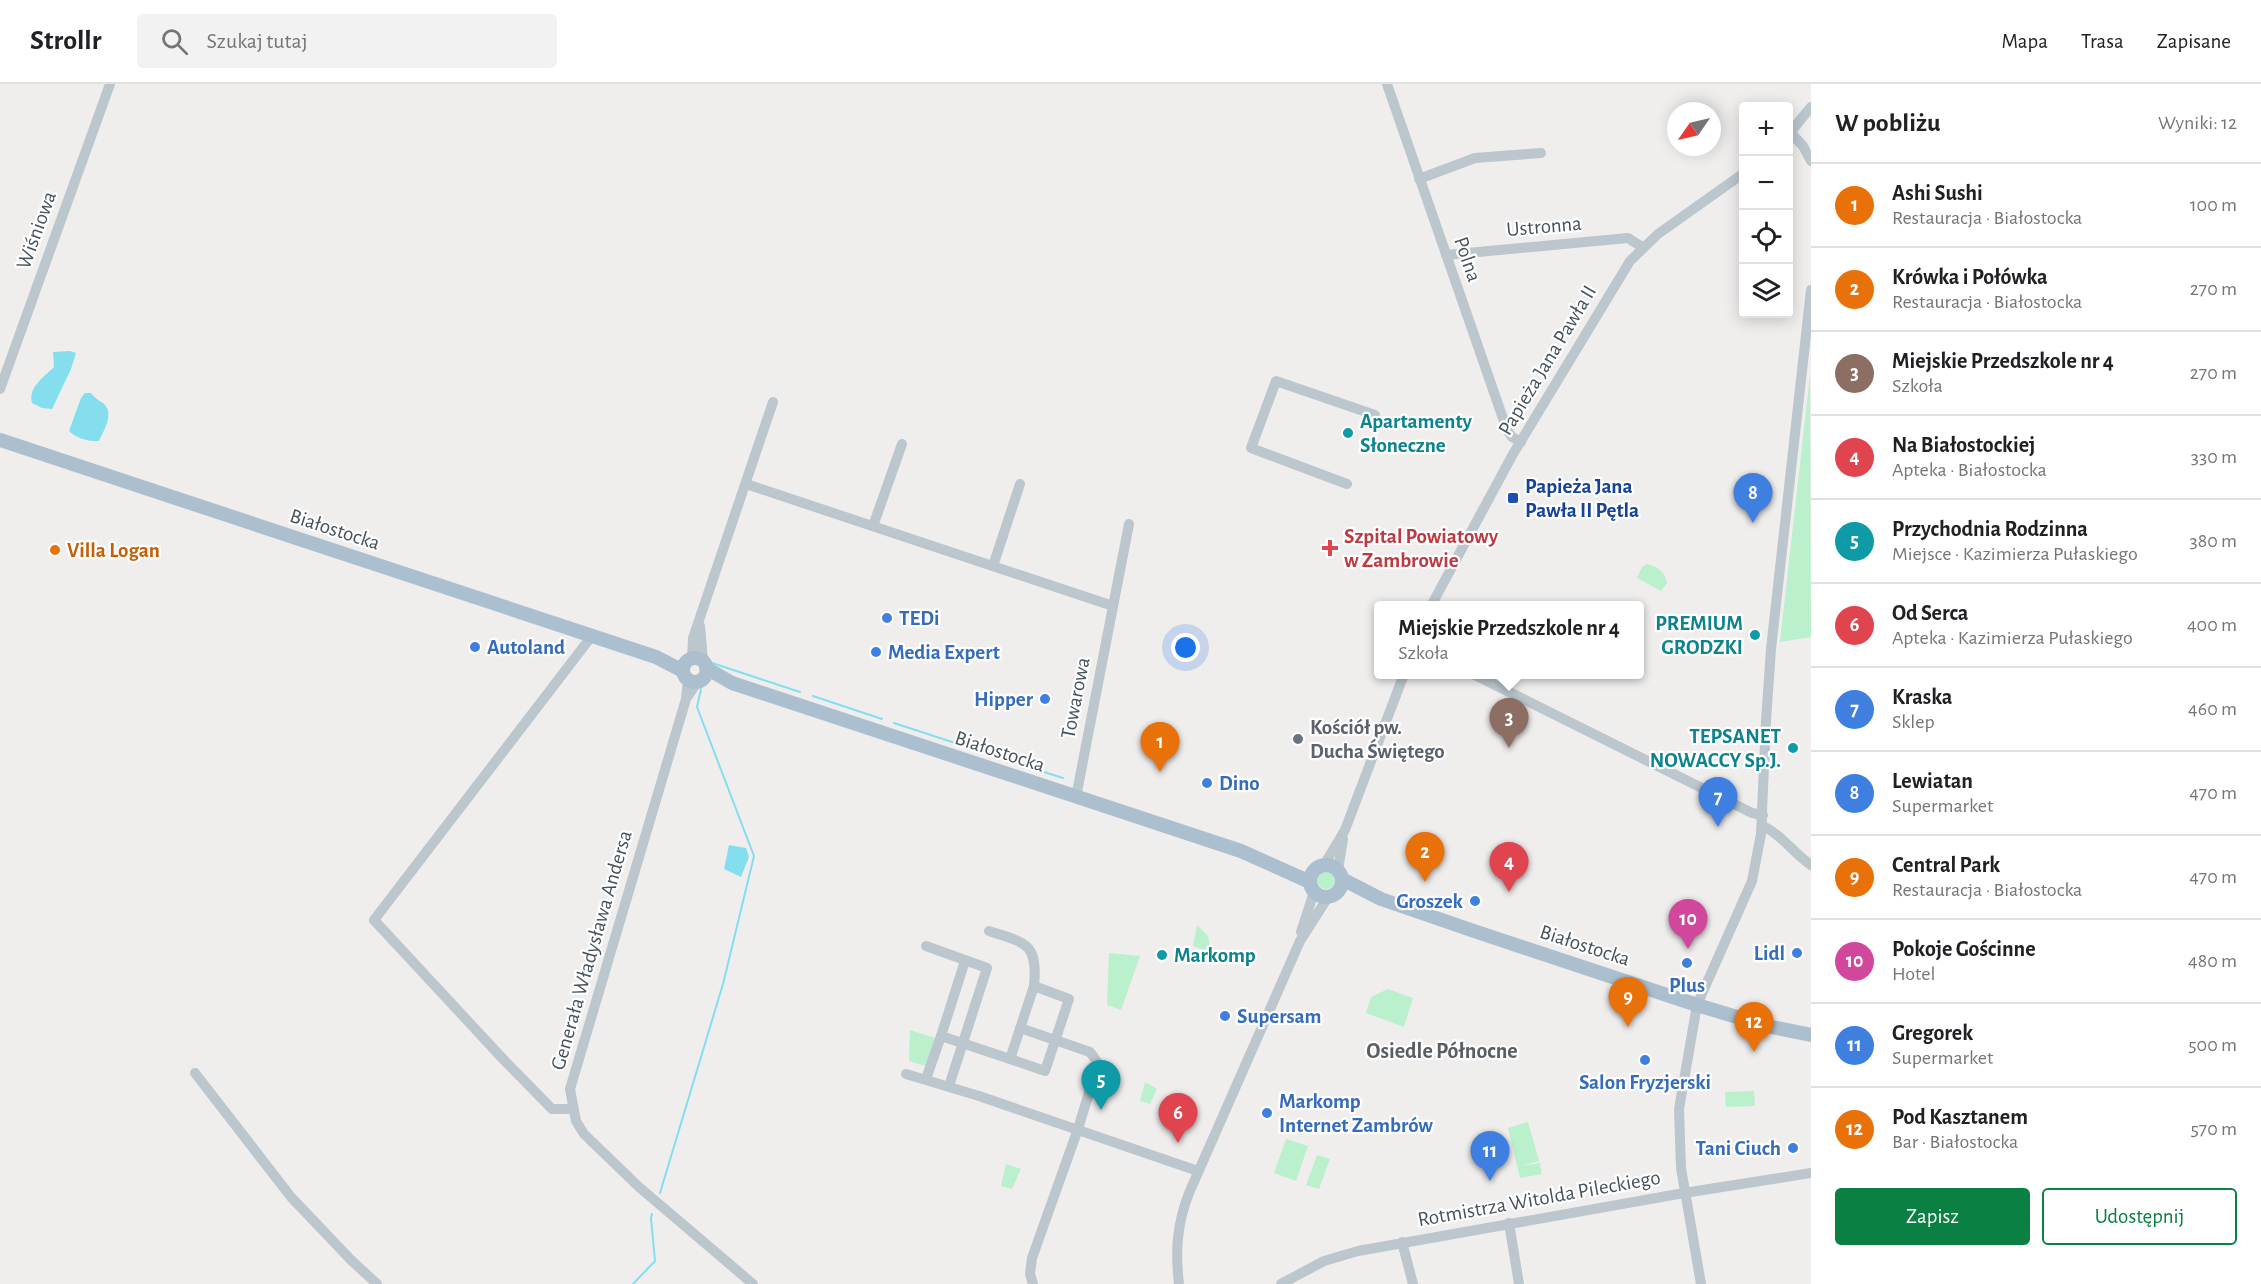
<!DOCTYPE html>
<html lang="pl">
<head>
<meta charset="utf-8">
<style>
	body { margin:0; font-family:"Alegreya Sans",sans-serif; background:#f2f2f2; color:#202124 }
	.controls { position:absolute; right:18px; top:18px; display:grid; overflow:hidden; border-radius:6px; box-shadow:0 3px 15px #0003 }
	.controls button { width:54px; height:54px; display:grid; place-items:center; padding:0; border:0; border-bottom:2px solid #e0e0e0; background:#fff; color:#202124; font:30px sans-serif }
	.compass { position:absolute; left:1667px; top:18px; width:54px; height:54px; border-radius:50%; background:#fff; box-shadow:0 3px 15px #0003; rotate:236deg }
	.you { position:absolute; left:1186px; top:564px; width:21px; height:21px; margin:-15px; border:4px solid #fff; border-radius:50%; background:#1a73e8; box-shadow:0 0 0 9px #1a73e833 }
	.badge { display:grid; place-items:center; width:39px; height:39px; border-radius:50%; background:#0b8043; color:#fff; font-size:20px; font-weight:700 }
	.pin { position:absolute; translate:-50% -50px; filter:drop-shadow(0 2px 3px #0008) }
	.pin::after { content:''; position:absolute; top:32px; width:21px; height:18px; background:inherit; clip-path:polygon(0 0,100% 0,50% 100%) }
	.popup { position:absolute; left:1374px; top:517px; width:270px; height:78px; box-sizing:border-box; display:grid; place-content:center; border-radius:6px; background:#fff; filter:drop-shadow(0 2px 4px #0005); font-size:20px; white-space:nowrap; color:#757577 }
	.popup b { font-size:22px; color:#202124 }
	.popup::after { content:''; position:absolute; left:50%; top:100%; margin-left:-12px; border:12px solid transparent; border-top-color:#fff }
	.list { margin:0; padding:0; list-style:none }
	h2 { display:flex; justify-content:space-between; align-items:center; height:78px; margin:0; padding:0 24px; font-size:26px }
	h2 small { font-size:20px; font-weight:400; color:#757577 }
	.list li { display:grid; grid-template-columns:39px 1fr auto; gap:18px; align-items:center; box-sizing:border-box; height:84px; padding:0 24px; border-top:2px solid #e0e0e0 }
	.list b { display:block; font-size:22px; white-space:nowrap }
	.list p { margin:0; font-size:20px; white-space:nowrap; color:#757577 }
	.list em { font-size:20px; font-style:normal; color:#757577 }
	.actions { display:flex; gap:12px; padding:18px 24px }
	.actions a { flex:1; padding:14px 0; border:2px solid #0b8043; border-radius:6px; text-align:center; font-size:21px; color:#0b8043 }
	.actions .main { background:#0b8043; color:#fff }
	.icon { flex:none; width:33px; height:33px; fill:none; stroke:currentColor; stroke-width:2; stroke-linecap:round; stroke-linejoin:round }
	.map { position:relative; flex:none; width:1811px; height:1200px; overflow:hidden }
	header { display:flex; align-items:center; gap:36px; box-sizing:border-box; height:84px; padding:0 30px; background:#fff; border-bottom:2px solid #e0e0e0 }
	header strong { font-size:28px }
	nav { display:flex; gap:33px; margin-inline-start:auto; font-size:21px }
	.search { width:420px; height:54px; background:#f2f2f2; display:flex; align-items:center; gap:15px; box-sizing:border-box; padding:0 21px; border-radius:6px; color:#757577; font-size:22px }
	main { display:flex }
	aside { flex:1; background:#fff }
	.map>svg:first-child { display:block }
	.green { fill:#baf0cc }
	.water { fill:#85deee }
	.lines { fill:none; stroke-linecap:round; stroke-linejoin:round }
	.stream { stroke:#85deee; stroke-width:2 }
	.minor { stroke:#bbc6cd; stroke-width:10 }
	.major { stroke:#acbfce; stroke-width:14 }
	.culture-dot { fill:#0f9aa8; stroke:#fff; stroke-width:2 }
	.transit-dot { fill:#1a4fb4; stroke:#fff; stroke-width:2 }
	.health-dot { fill:#e0444e; stroke:#fff; stroke-width:2 }
	.food-dot { fill:#e8710a; stroke:#fff; stroke-width:2 }
	.shop-dot { fill:#3f7fe0; stroke:#fff; stroke-width:2 }
	.worship-dot { fill:#6b7280; stroke:#fff; stroke-width:2 }
	.labels { text-anchor:middle; stroke-width:4.5; stroke-linejoin:round; paint-order:stroke }
	.street-label { font-size:21px; fill:#45525b; stroke:#fff }
	.culture-label { font-size:21px; font-weight:bold; fill:#0d838f; stroke:#fff; text-anchor:start }
	.transit-label { font-size:21px; font-weight:bold; fill:#164399; stroke:#fff; text-anchor:start }
	.health-label { font-size:21px; font-weight:bold; fill:#be3a42; stroke:#fff; text-anchor:start }
	.food-label { font-size:21px; font-weight:bold; fill:#c56008; stroke:#fff; text-anchor:start }
	.shop-label { font-size:21px; font-weight:bold; fill:#366cbe; stroke:#fff; text-anchor:start }
	.worship-label { font-size:21px; font-weight:bold; fill:#5b616d; stroke:#fff; text-anchor:start }
	.neighbourhood-label { font-size:22px; font-weight:bold; fill:#5a5e63; stroke:#fff }
</style>
</head>
<body>
<header>
<strong>Strollr</strong>
<div class="search"><svg class="icon" aria-label="search" viewBox="0 0 24 24"><circle cx="10" cy="10" r="6"/><path d="M15 15l6 6"/></svg>Szukaj tutaj</div>
<nav><a>Mapa</a><a>Trasa</a><a>Zapisane</a></nav>
</header>
<main>
<div class="map">
<svg width="1811" height="1200" viewBox="0 0 1811 1200">
	<rect width="100%" height="100%" fill="#f0eded"/>
	<!-- green -->
	<g class="green">
		<polygon points="1810,291 1811,553 1780,558"/>
		<path d="M 1647,480 C 1658,482 1665,488 1667,499 L 1661,507 L 1637,494 L 1642,483 Z"/>
		<circle cx="1326" cy="796" r="9"/>
		<polygon points="1197,841 1208,852 1211,868 1193,862"/>
		<polygon points="1109,869 1140,872 1121,926 1107,921"/>
		<polygon points="1388,905 1413,914 1404,943 1366,929 1371,913"/>
		<polygon points="910,946 935,954 926,982 909,977"/>
		<polygon points="1145,998 1157,1005 1150,1020 1140,1017"/>
		<polygon points="1754,1007 1755,1022 1726,1023 1725,1008"/>
		<polygon points="1528,1038 1539,1077 1521,1082 1540,1079 1542,1090 1520,1094 1508,1044"/>
		<polygon points="1286,1055 1308,1062 1296,1097 1274,1089"/>
		<polygon points="1317,1071 1330,1075 1319,1105 1306,1101"/>
		<polygon points="1006,1080 1021,1085 1012,1105 1001,1102"/>
	</g>
	<!-- water -->
	<g class="water">
		<path d="M 70,267 L 76,269 L 71,285 L 52,325 L 42,324 L 32,319 C 28,303 44,293 54,283 L 53,268 Z"/>
		<path d="M 85,309 L 91,309 C 95,314 98,316 103,319 C 115,329 104,346 99,357 C 89,358 76,354 69,347 L 81,314 Z"/>
		<polygon points="729,761 746,764 749,773 741,793 724,785"/>
	</g>
	<g class="lines">
		<!-- stream -->
		<g class="stream">
			<polyline points="709,578 800,608"/>
			<polyline points="813,612 882,635"/>
			<polyline points="894,639 1004,675"/>
			<polyline points="1016,679 1063,694"/>
			<polyline points="660,1109 723,900 754,772 697,623 701,605"/>
			<polyline points="633,1200 655,1177 651,1134 652,1130"/>
		</g>
		<!-- minor -->
		<g class="minor">
			<polyline points="1387,0 1507,346 1512,353 1521,358"/>
			<polyline points="1791,49 1803,62 1811,77"/>
			<polyline points="1788,51 1811,23"/>
			<polyline points="1419,95 1475,74 1541,69"/>
			<polyline points="1446,171 1628,154 1642,163"/>
			<polyline points="0,305 110,0"/>
			<polyline points="746,400 1113,522"/>
			<polyline points="1347,400 1251,364 1276,297 1375,331"/>
			<polyline points="873,442 902,360"/>
			<polyline points="993,482 1020,400"/>
			<polyline points="1431,522 1513,370 1630,177 1658,150 1744,89"/>
			<polyline points="700,542 703,577"/>
			<polyline points="692,575 693,554 773,318"/>
			<polyline points="1473,590 1752,729 1763,731"/>
			<polyline points="688,595 686,615 570,1005 576,1037 584,1050 639,1103 753,1200"/>
			<polyline points="688,612 698,597"/>
			<polyline points="1076,713 1129,440"/>
			<path d="M 1763,742 C 1781,750 1793,769 1811,781"/>
			<polyline points="1324,781 1345,746 1404,590"/>
			<polyline points="1338,786 1343,755"/>
			<path d="M 989,847 C 1026,859 1038,859 1034,902"/>
			<polyline points="1301,848 1314,808"/>
			<polyline points="926,862 987,884 949,1002"/>
			<polyline points="965,877 941,952 1010,975"/>
			<polygon points="1034,902 1069,915 1045,987 1010,975"/>
			<polyline points="1020,944 1090,968 1098,979 1078,1045 1032,1174 1030,1190 1033,1200"/>
			<polyline points="195,989 291,1113 351,1176 377,1200"/>
			<polyline points="906,990 979,1012 1198,1087"/>
			<polyline points="926,995 941,952"/>
			<polyline points="573,1025 552,1025 503,975 374,836 591,553"/>
			<polyline points="1509,1139 1519,1200"/>
			<polyline points="1402,1158 1413,1200"/>
			<path d="M 1179,1200 C 1175,1167 1177,1140 1189,1109 L 1300,857 L 1328,813"/>
			<polyline points="1281,1200 1324,1177 1358,1167 1684,1109 1811,1089"/>
			<polyline points="1701,1200 1681,1084 1679,1025 1697,921 1752,797 1761,750 1766,637 1771,565 1811,206"/>
		</g>
		<!-- major -->
		<g class="major">
			<polyline points="0,356 656,573 683,587"/>
			<circle cx="695" cy="586" r="12"/>
			<polyline points="706,584 732,599 1241,767 1310,798"/>
			<circle cx="1326" cy="797" r="16"/>
			<polyline points="1342,795 1381,815 1474,847 1697,921 1767,942 1811,951"/>
		</g>
	</g>
	<!-- markers -->
	<g class="culture-dot">
		<circle cx="1348" cy="349" r="6"/>
		<circle cx="1755" cy="551" r="6"/>
		<circle cx="1793" cy="664" r="6"/>
		<circle cx="1162" cy="871" r="6"/>
	</g>
	<rect class="transit-dot" x="1507" y="408" width="12" height="12" rx="3"/>
	<path class="health-dot" d="M1327 455h6v6h6v6h-6v6h-6v-6h-6v-6h6z"/>
	<circle class="food-dot" cx="55" cy="466" r="6"/>
	<g class="shop-dot">
		<circle cx="887" cy="534" r="6"/>
		<circle cx="475" cy="563" r="6"/>
		<circle cx="876" cy="568" r="6"/>
		<circle cx="1045" cy="615" r="6"/>
		<circle cx="1207" cy="699" r="6"/>
		<circle cx="1475" cy="817" r="6"/>
		<circle cx="1797" cy="869" r="6"/>
		<circle cx="1687" cy="879" r="6"/>
		<circle cx="1225" cy="932" r="6"/>
		<circle cx="1645" cy="976" r="6"/>
		<circle cx="1267" cy="1029" r="6"/>
		<circle cx="1793" cy="1064" r="6"/>
	</g>
	<circle class="worship-dot" cx="1298" cy="655" r="6"/>
	<g class="labels">
		<!-- street labels -->
		<g class="street-label">
			<text transform="translate(1544 142) rotate(-5)" y="7">Ustronna</text>
			<text transform="translate(36 146) rotate(-70)" y="7">Wiśniowa</text>
			<text transform="translate(1468 175) rotate(71)" y="7">Polna</text>
			<text transform="translate(1547 276) rotate(-59)" y="7">Papieża Jana Pawła II</text>
			<text transform="translate(335 445) rotate(18)" y="7">Białostocka</text>
			<text transform="translate(1075 614) rotate(-79)" y="7">Towarowa</text>
			<text transform="translate(1000 667) rotate(18)" y="7">Białostocka</text>
			<text transform="translate(1585 861) rotate(18)" y="7">Białostocka</text>
			<text transform="translate(591 866) rotate(-74)" y="7">Generała Władysława Andersa</text>
			<text transform="translate(1539 1114) rotate(-10)" y="7">Rotmistrza Witolda Pileckiego</text>
		</g>
		<!-- culture labels -->
		<g class="culture-label">
			<text x="1360" y="344">Apartamenty<tspan x="1360" dy="24">Słoneczne</tspan></text>
			<text x="1743" y="546" text-anchor="end">PREMIUM<tspan x="1743" dy="24">GRODZKI</tspan></text>
			<text x="1781" y="659" text-anchor="end">TEPSANET<tspan x="1781" dy="24">NOWACCY Sp.J.</tspan></text>
			<text x="1174" y="878">Markomp</text>
		</g>
		<!-- transit labels -->
		<g class="transit-label">
			<text x="1525" y="409">Papieża Jana<tspan x="1525" dy="24">Pawła II Pętla</tspan></text>
		</g>
		<!-- health labels -->
		<g class="health-label">
			<text x="1344" y="459">Szpital Powiatowy<tspan x="1344" dy="24">w Zambrowie</tspan></text>
		</g>
		<!-- food labels -->
		<g class="food-label">
			<text x="67" y="473">Villa Logan</text>
		</g>
		<!-- shop labels -->
		<g class="shop-label">
			<text x="899" y="541">TEDi</text>
			<text x="487" y="570">Autoland</text>
			<text x="888" y="575">Media Expert</text>
			<text x="1033" y="622" text-anchor="end">Hipper</text>
			<text x="1219" y="706">Dino</text>
			<text x="1463" y="824" text-anchor="end">Groszek</text>
			<text x="1785" y="876" text-anchor="end">Lidl</text>
			<text x="1687" y="908" text-anchor="middle">Plus</text>
			<text x="1237" y="939">Supersam</text>
			<text x="1645" y="1005" text-anchor="middle">Salon Fryzjerski</text>
			<text x="1279" y="1024">Markomp<tspan x="1279" dy="24">Internet Zambrów</tspan></text>
			<text x="1781" y="1071" text-anchor="end">Tani Ciuch</text>
		</g>
		<!-- worship labels -->
		<g class="worship-label">
			<text x="1310" y="650">Kościół pw.<tspan x="1310" dy="24">Ducha Świętego</tspan></text>
		</g>
		<!-- neighbourhood labels -->
		<g class="neighbourhood-label">
			<text x="1442" y="974">Osiedle Północne</text>
		</g>
	</g>
</svg>
<div class="controls">
<button>+</button>
<button>−</button>
<button><svg class="icon" aria-label="locate" viewBox="0 0 24 24"><circle cx="12" cy="12" r="6"/><path d="M12 2v4M12 18v4M2 12h4M18 12h4"/></svg></button>
<button><svg class="icon" aria-label="layers" viewBox="0 0 24 24"><path d="M12 4l9 5-9 5-9-5zM3 14l9 5 9-5"/></svg></button>
</div>
<svg class="compass" viewBox="-18 -18 36 36"><path d="M0-13l5 13h-10z" fill="#e53935"/><path d="M0 13l5-13h-10z" fill="#757577"/></svg>
<div class="you"></div>
<div class="pin badge" style="left:1160px;top:688px;background:#e8710a">1</div>
<div class="pin badge" style="left:1425px;top:798px;background:#e8710a">2</div>
<div class="pin badge" style="left:1509px;top:664px;background:#8d6e63">3</div>
<div class="popup"><b>Miejskie Przedszkole nr 4</b>Szkoła</div>
<div class="pin badge" style="left:1509px;top:808px;background:#e0444e">4</div>
<div class="pin badge" style="left:1101px;top:1026px;background:#0f9aa8">5</div>
<div class="pin badge" style="left:1178px;top:1059px;background:#e0444e">6</div>
<div class="pin badge" style="left:1718px;top:743px;background:#3f7fe0">7</div>
<div class="pin badge" style="left:1753px;top:439px;background:#3f7fe0">8</div>
<div class="pin badge" style="left:1628px;top:943px;background:#e8710a">9</div>
<div class="pin badge" style="left:1688px;top:865px;background:#d1479c">10</div>
<div class="pin badge" style="left:1490px;top:1097px;background:#3f7fe0">11</div>
<div class="pin badge" style="left:1754px;top:968px;background:#e8710a">12</div>
</div>
<aside>
<h2>W pobliżu<small>Wyniki: 12</small></h2>
<ul class="list">
<li><span class="badge" style="background:#e8710a">1</span><div><b>Ashi Sushi</b><p>Restauracja · Białostocka</p></div><em>100 m</em></li>
<li><span class="badge" style="background:#e8710a">2</span><div><b>Krówka i Połówka</b><p>Restauracja · Białostocka</p></div><em>270 m</em></li>
<li><span class="badge" style="background:#8d6e63">3</span><div><b>Miejskie Przedszkole nr 4</b><p>Szkoła</p></div><em>270 m</em></li>
<li><span class="badge" style="background:#e0444e">4</span><div><b>Na Białostockiej</b><p>Apteka · Białostocka</p></div><em>330 m</em></li>
<li><span class="badge" style="background:#0f9aa8">5</span><div><b>Przychodnia Rodzinna</b><p>Miejsce · Kazimierza Pułaskiego</p></div><em>380 m</em></li>
<li><span class="badge" style="background:#e0444e">6</span><div><b>Od Serca</b><p>Apteka · Kazimierza Pułaskiego</p></div><em>400 m</em></li>
<li><span class="badge" style="background:#3f7fe0">7</span><div><b>Kraska</b><p>Sklep</p></div><em>460 m</em></li>
<li><span class="badge" style="background:#3f7fe0">8</span><div><b>Lewiatan</b><p>Supermarket</p></div><em>470 m</em></li>
<li><span class="badge" style="background:#e8710a">9</span><div><b>Central Park</b><p>Restauracja · Białostocka</p></div><em>470 m</em></li>
<li><span class="badge" style="background:#d1479c">10</span><div><b>Pokoje Gościnne</b><p>Hotel</p></div><em>480 m</em></li>
<li><span class="badge" style="background:#3f7fe0">11</span><div><b>Gregorek</b><p>Supermarket</p></div><em>500 m</em></li>
<li><span class="badge" style="background:#e8710a">12</span><div><b>Pod Kasztanem</b><p>Bar · Białostocka</p></div><em>570 m</em></li>
</ul>
<div class="actions"><a class="main">Zapisz</a><a>Udostępnij</a></div>
</aside>
</main>
</body>
</html>
